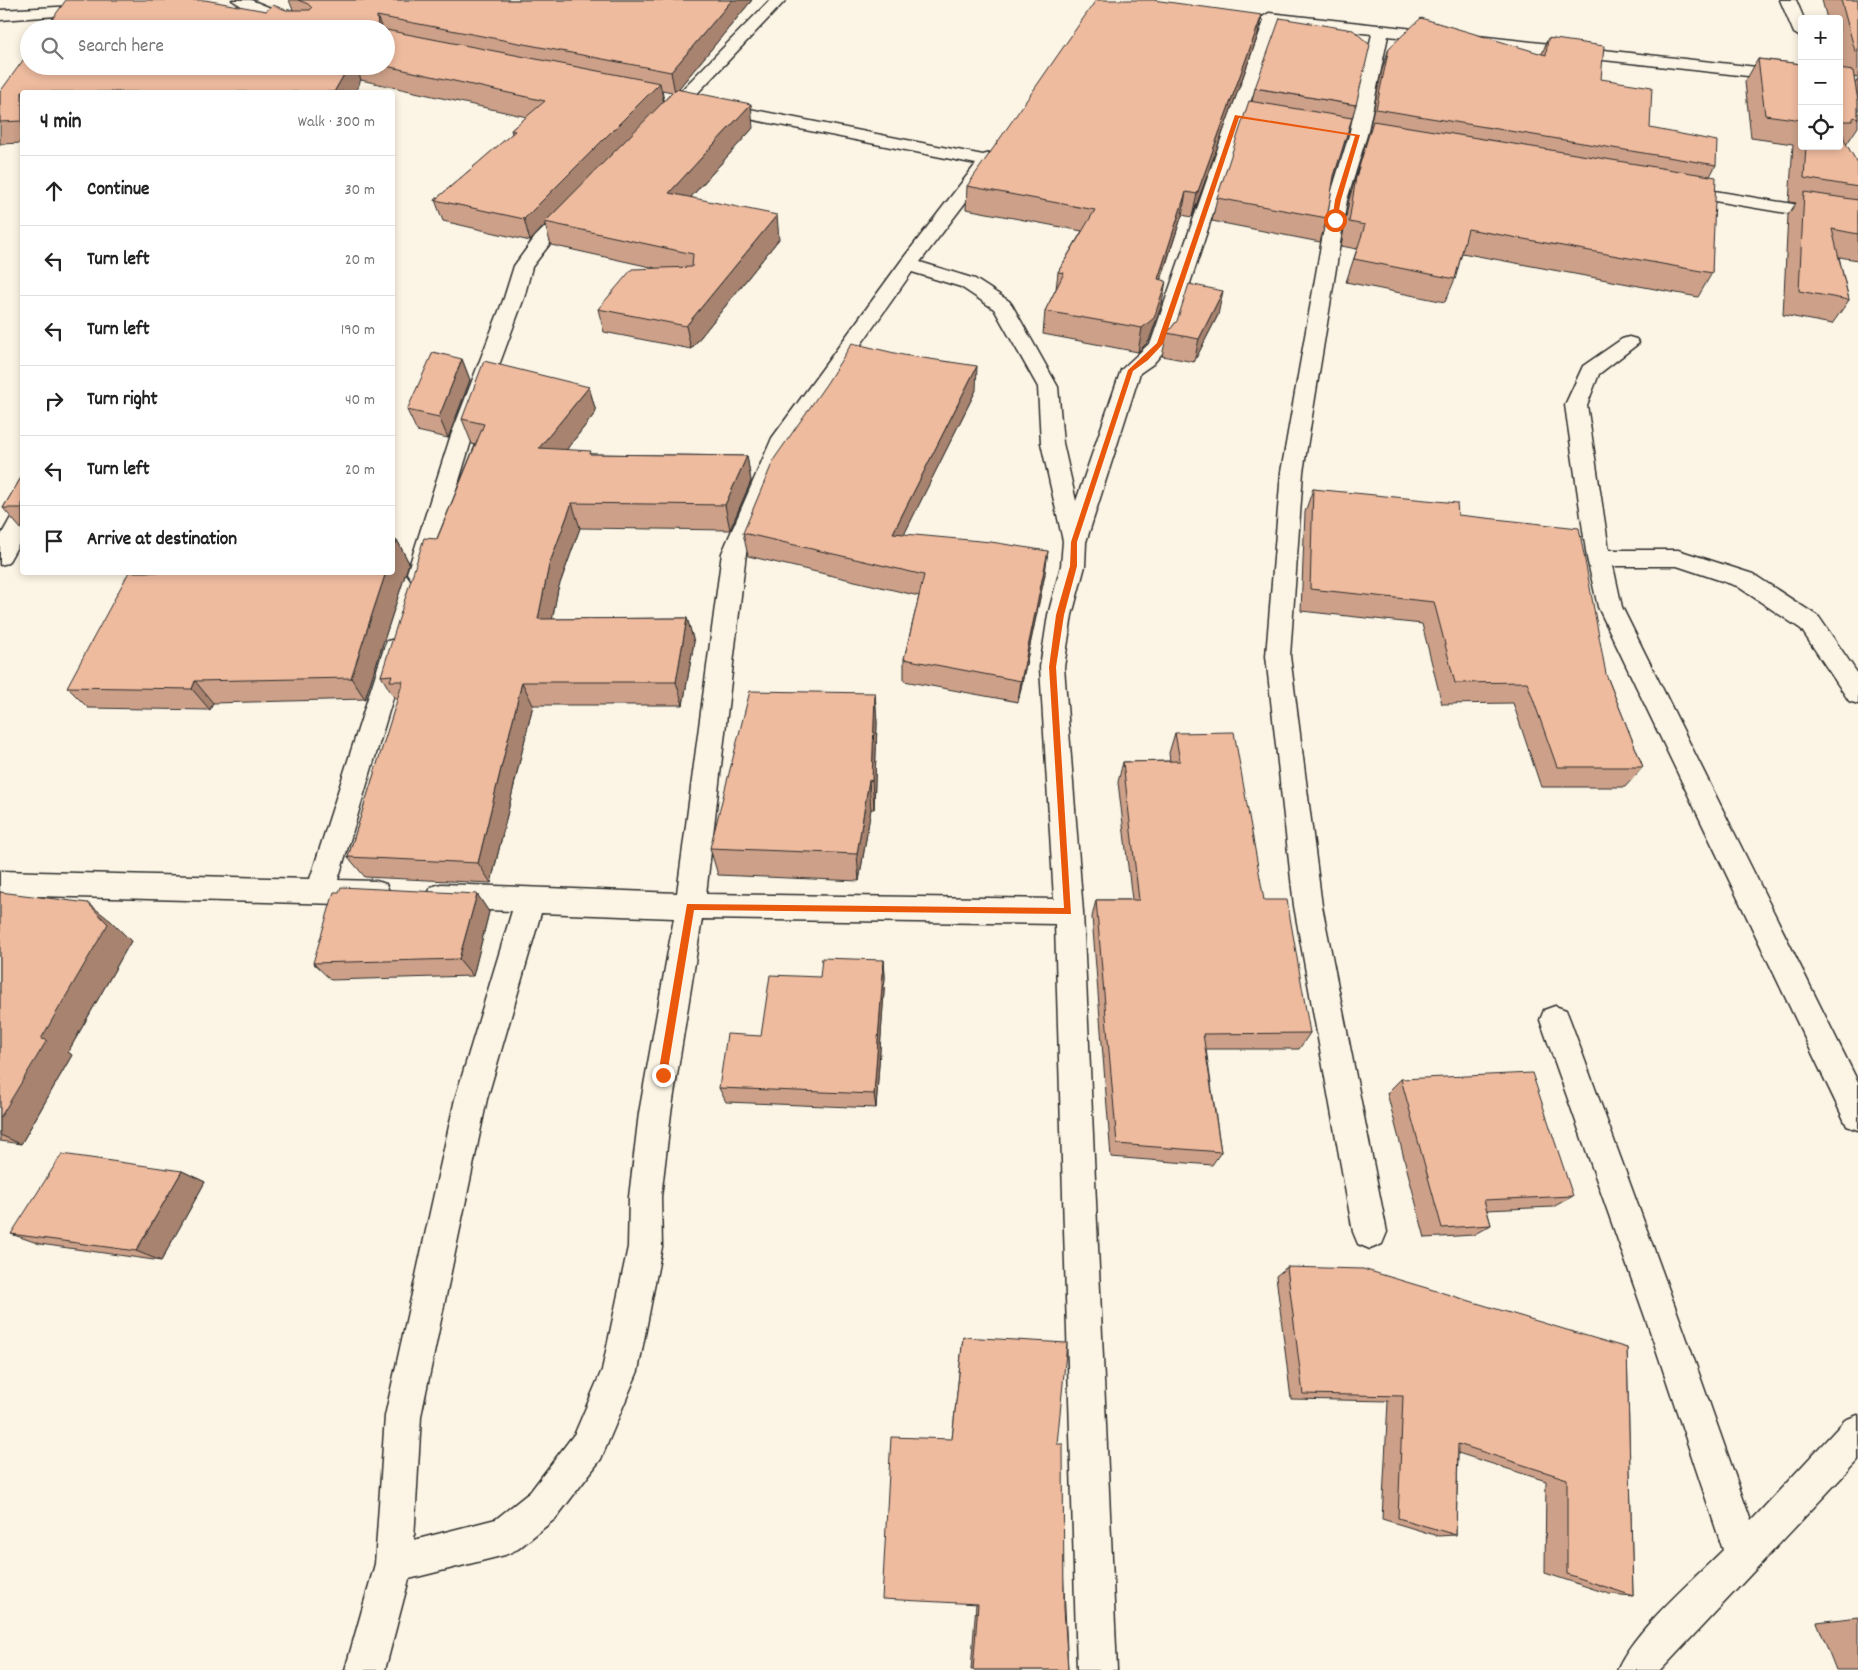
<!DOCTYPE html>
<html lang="en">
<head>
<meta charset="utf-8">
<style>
	body { margin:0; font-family:Dekko,sans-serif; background:#f6f6f6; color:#222 }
	.controls { position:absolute; right:15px; top:15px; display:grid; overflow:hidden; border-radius:5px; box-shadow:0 2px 8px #0003 }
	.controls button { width:45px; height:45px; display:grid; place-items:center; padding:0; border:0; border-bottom:1px solid #e0e0e0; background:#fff; color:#222; font:25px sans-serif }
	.stop { position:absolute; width:15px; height:15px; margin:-11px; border:4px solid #ea580c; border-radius:50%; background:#fff }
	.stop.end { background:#ea580c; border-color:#fff; box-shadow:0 1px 5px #0008 }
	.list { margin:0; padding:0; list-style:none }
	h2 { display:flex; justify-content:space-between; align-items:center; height:65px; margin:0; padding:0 20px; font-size:21px }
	h2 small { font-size:16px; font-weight:400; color:#767676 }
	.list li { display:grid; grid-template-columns:32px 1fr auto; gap:15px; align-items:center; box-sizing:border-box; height:70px; padding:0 20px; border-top:1px solid #e0e0e0 }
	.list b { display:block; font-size:19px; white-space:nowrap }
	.list em { font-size:16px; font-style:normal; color:#767676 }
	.icon { flex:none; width:28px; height:28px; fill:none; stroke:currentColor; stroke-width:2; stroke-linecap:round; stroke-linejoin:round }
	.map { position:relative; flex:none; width:1858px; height:1670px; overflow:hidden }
	.search { position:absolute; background:#fff; box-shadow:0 2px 8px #0003; left:20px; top:20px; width:375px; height:55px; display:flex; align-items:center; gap:12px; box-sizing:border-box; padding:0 18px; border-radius:28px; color:#767676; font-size:19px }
	.panel { position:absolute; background:#fff; box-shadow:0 2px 8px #0003; left:20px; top:90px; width:375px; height:485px; border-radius:5px }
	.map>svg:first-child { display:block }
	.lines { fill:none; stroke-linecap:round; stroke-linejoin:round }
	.minor-casing { stroke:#2b2b2b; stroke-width:3 }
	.minor { fill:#fcf5e5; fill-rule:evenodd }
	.wall { fill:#cda189; stroke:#2b2b2b; fill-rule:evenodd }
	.shaded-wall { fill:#a7836f; stroke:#2b2b2b }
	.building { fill:#eebb9f; stroke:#2b2b2b }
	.route { fill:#ea580c }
</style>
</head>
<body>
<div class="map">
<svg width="1858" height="1670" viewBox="0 0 1858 1670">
	<rect width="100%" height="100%" fill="#fcf5e5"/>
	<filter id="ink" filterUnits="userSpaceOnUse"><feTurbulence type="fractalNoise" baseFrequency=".02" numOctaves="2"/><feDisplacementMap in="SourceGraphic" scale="10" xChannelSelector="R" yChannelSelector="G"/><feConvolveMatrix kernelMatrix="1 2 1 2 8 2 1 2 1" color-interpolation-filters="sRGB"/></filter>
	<g filter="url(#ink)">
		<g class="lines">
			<defs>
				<g id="minor">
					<polygon points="232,0 251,0 315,26 318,29 295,29 251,12"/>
					<polygon points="770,0 786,0 671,121 659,121 657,117 659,113"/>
					<polygon points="1780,0 1796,0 1804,19 1802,19 1802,38 1794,33"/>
					<polygon points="95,5 103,10 100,13 0,20 0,10"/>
					<path d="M 1269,13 L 1802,72 L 1802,82 L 1388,36 L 1367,135 L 1347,200 L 1303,472 L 1290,656 L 1322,906 L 1387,1232 L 1382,1244 L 1370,1249 L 1358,1244 L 1353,1232 L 1294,906 L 1266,656 L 1281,472 L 1329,200 L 1349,135 L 1372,34 L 1279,24 L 1245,116 L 1170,344 L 1153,364 L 1140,373 L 1086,542 L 1085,566 L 1072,615 L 1064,667 L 1083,912 L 1117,1670 L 1077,1670 L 1055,924 L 702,919 L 671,1113 L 661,1197 L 662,1247 L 638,1371 L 601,1459 L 556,1518 L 518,1549 L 505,1555 L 409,1579 L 385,1670 L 345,1670 L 375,1564 L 385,1416 L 455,1099 L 512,911 L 441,908 L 431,905 L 427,896 L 431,887 L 441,884 L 677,893 L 722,553 L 772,438 L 901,261 L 976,164 L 714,112 L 708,111 L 706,107 L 708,103 L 714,102 L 983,155 L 990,153 L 996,154 L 999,158 L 994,165 L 920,262 L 975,279 L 1009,301 L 1012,305 L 1058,387 L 1063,443 L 1076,501 L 1121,370 L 1151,342 L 1229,116 L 1264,21 L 1261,18 ZM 912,272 L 961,287 L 994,309 L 1038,387 L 1041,443 L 1063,541 L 1061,566 L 1048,615 L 1040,667 L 1054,899 L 706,894 L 746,553 L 790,445 ZM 541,913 L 674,918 L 639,1113 L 629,1197 L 628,1247 L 602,1370 L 575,1433 L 530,1492 L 496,1519 L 414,1540 L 421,1416 L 487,1099 Z"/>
					<polygon points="1679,185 1858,215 1858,225 1673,194 1670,190 1673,186"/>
					<polygon points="574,203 580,204 583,208 549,245 532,267 524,298 472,438 431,573 427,579 419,582 411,579 407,573 450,438 504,298 514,266 535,237 568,204"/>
					<polygon points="1629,337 1636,339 1639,343 1599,374 1587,405 1609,550 1678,550 1753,574 1819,617 1858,674 1858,704 1849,701 1801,629 1737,586 1677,566 1613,566 1622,607 1858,1082 1858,1130 1847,1126 1598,607 1587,558 1565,405 1583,366 1622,339"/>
					<polygon points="22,510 22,538 8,563 0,565 0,537 14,512"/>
					<polygon points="396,639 405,641 408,648 338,880 376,881 386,884 390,893 386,902 376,905 0,895 0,871 310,879 384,648 387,641"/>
					<path d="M 1555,1006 L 1566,1010 L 1570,1020 L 1684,1331 L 1751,1521 L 1845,1420 L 1858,1415 L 1858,1460 L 1661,1670 L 1617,1670 C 1634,1630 1691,1582 1723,1550 L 1650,1331 L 1540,1020 L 1544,1010 Z"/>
				</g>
			</defs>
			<!-- minor casing -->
			<use href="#minor" class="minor-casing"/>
			<!-- minor -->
			<use href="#minor" class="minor"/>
		</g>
		<!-- wall -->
		<g class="wall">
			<path d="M 289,0 L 752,0 L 678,89 L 753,128 L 691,197 L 779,239 L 691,349 L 604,332 L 598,309 L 655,268 L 551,245 L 545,225 L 530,241 L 443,221 L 435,200 L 512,134 L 511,130 L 527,117 L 361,80 L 22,92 L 22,143 L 0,144 L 0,92 L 29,66 L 386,66 L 386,29 L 45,29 L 266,11 L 293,10 ZM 662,90 L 672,92 L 664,101 Z"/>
			<polygon points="1822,0 1858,0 1858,78 1854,77 1855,84 1858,79 1858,127 1846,145 1858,164 1858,260 1839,257 1849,300 1832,324 1783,315 1788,215 1796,203 1789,202 1793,144 1751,138 1745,82 1758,59 1802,64 1802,146 1839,146 1840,69 1839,66 1839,19 1827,19"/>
			<polygon points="1257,38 1192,217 1182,215 1161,280 1162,304 1149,341 1138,352 1043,334 1045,311 1056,289 1058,272 1082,231 966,209 967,186"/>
			<polygon points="1548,38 1601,79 1650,128 1716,165 1710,176 1712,273 1698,297 1462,253 1455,279 1445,302 1346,282 1357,249 1341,246 1349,200 1369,131 1382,70 1389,48 1542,54"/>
			<polygon points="1255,88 1356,105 1333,180 1327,218 1320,242 1212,221 1217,198 1252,101"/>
			<polygon points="1218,315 1194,362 1162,356 1167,333 1177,321"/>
			<polygon points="462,359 470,380 448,438 417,431 407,410"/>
			<polygon points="589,387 596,412 566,450 592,454 747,456 751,481 730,530 580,528 558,589 552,619 687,618 694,642 683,705 533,705 491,883 365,877 348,857 398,699 395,699 381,676 475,445 472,444 462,419"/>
			<polygon points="976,390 904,534 1045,574 1018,702 904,681 904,659 919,596 748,556 743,533"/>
			<polygon points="22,476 22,530 3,508"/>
			<polygon points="1313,489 1458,515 1606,674 1643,767 1625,787 1541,787 1513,703 1442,704 1422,624 1301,611 1305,512"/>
			<polygon points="397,540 409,563 365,699 213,703 210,710 88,708 67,687"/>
			<polygon points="875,693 877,723 874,809 871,809 859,881 718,875 710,848"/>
			<polygon points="1175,733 1264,900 1310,1033 1299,1049 1206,1049 1221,1152 1212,1165 1111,1157 1092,917 1096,900 1132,900 1118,782 1123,762 1170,761 1169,753"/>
			<polygon points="0,892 111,921 131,941 68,1052 72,1055 21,1144 0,1141"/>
			<polygon points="477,894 489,912 473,976 331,980 313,963"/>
			<polygon points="884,960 885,977 876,1108 726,1102 719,1088 761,1036 820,977"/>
			<polygon points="1401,1079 1573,1196 1553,1207 1487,1210 1491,1225 1473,1235 1425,1238 1387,1093"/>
			<polygon points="182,1171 205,1182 161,1261 40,1244 11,1234"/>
			<polygon points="1287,1267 1627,1348 1633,1596 1609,1594 1545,1573 1546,1481 1458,1453 1456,1535 1438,1536 1382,1519 1388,1401 1291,1399 1276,1276"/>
			<polygon points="963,1337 1057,1444 1068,1670 971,1670 976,1604 952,1439"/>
			<polygon points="1858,1617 1858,1670 1836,1670 1817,1622"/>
		</g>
		<!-- shaded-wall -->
		<g class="shaded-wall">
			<polygon points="732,0 752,0 675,93 671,72"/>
			<polygon points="1262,15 1257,38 1192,217 1197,194"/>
			<polygon points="377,16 382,29 378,29"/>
			<polygon points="349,66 356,66 361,80 355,92 334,92"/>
			<polygon points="660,83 664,104 545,222 545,225 530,241 524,219"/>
			<polygon points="751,104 753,128 673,217 669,193"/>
			<polygon points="1186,192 1182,215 1153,302 1158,279"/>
			<polygon points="777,215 779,239 691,349 686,326"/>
			<polygon points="1166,281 1162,304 1149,341 1138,352 1142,328"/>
			<polygon points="1223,291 1218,315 1194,362 1199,339"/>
			<polygon points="462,359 470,380 448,438 439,417"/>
			<polygon points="977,366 976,390 894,555 893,533"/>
			<polygon points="589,387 596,412 548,473 539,448"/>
			<polygon points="747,456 751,481 730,530 725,505"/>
			<polygon points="572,503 580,528 558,589 548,643 538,619 549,565"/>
			<polygon points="397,540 409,563 365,699 351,678 386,572 392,572 392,553"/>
			<polygon points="1048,551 1045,574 1018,702 1021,681"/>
			<polygon points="687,618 694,642 683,705 676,682"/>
			<polygon points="195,681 213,703 210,710 192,689"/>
			<polygon points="522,682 533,705 491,883 478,863"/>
			<polygon points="875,693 877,723 874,809 872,781"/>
			<polygon points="869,780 871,809 859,881 857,854"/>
			<polygon points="477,894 489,912 473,976 459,959"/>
			<polygon points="88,903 111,921 131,941 68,1052 72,1055 21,1144 0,1135 0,1118 41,1039"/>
			<polygon points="884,960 885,977 876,1108 874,1094"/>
			<polygon points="182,1171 205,1182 161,1261 136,1251"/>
		</g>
		<!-- building -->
		<g class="building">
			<polygon points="66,0 205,0 266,11 273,5 286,10 310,10 312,8 308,4 298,0 732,0 671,72 377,16 378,29 45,29"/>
			<polygon points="1096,0 1153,0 1262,15 1197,194 1186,192 1158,279 1166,281 1154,318 1142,328 1045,311 1064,273 1058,272 1095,210 967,186"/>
			<polygon points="1841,0 1858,0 1858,51 1855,51"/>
			<polygon points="1280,18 1353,30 1370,45 1356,105 1255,88"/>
			<polygon points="1421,18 1546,55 1548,38 1604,46 1601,79 1652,87 1650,128 1717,141 1716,165 1376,109 1389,48"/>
			<polygon points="386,30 660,83 524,219 435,200 515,131 511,130 545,101 386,66"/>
			<polygon points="29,52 29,66 349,66 334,92 22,92 22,121 0,122 0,92"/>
			<polygon points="1758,59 1802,64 1802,120 1765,115"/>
			<polygon points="1839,69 1853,71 1858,101 1858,119 1854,117 1852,121 1842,121 1840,123 1845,142 1858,164 1858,187 1804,178 1806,146 1839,146"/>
			<polygon points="676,89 751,104 669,193 777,215 686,326 598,309 632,269 692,267 693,254 545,222"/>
			<polygon points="1249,101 1352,118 1334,176 1327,218 1217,198"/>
			<polygon points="1373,121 1716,177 1712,273 1468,229 1455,279 1354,259 1365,225 1349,222 1356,177"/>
			<polygon points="1804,192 1858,200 1858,234 1832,229 1849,300 1799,291"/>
			<polygon points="1189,284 1223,291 1199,339 1167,333 1177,321"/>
			<polygon points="852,343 903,355 977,366 893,533 991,542 1048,551 1021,681 904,659 924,575 743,533 774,459 827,383"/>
			<polygon points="433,352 462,359 439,417 407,410"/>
			<polygon points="484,361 589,387 539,448 591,451 590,454 747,456 725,505 572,503 549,565 538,619 687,618 676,682 522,682 478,863 348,857 403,681 390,681 392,675 381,676 424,538 437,539 484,424 462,419"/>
			<polygon points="22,476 22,508 3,508"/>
			<polygon points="1313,489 1457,503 1458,515 1579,528 1606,674 1643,767 1557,767 1527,682 1455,683 1434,602 1310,589"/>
			<polygon points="392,540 397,540 392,553"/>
			<polygon points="129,572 386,572 351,678 195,681 192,689 67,687"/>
			<polygon points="750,691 875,693 872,781 869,780 857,854 710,848"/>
			<polygon points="1234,732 1264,900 1287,900 1310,1033 1203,1034 1221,1152 1117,1144 1096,900 1139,900 1123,762 1180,761 1175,733"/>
			<polygon points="341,887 477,894 459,959 313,963 334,892 339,892"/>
			<polygon points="0,892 88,903 108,924 41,1039 47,1040 0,1118"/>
			<polygon points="822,958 884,960 874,1094 719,1088 727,1034 761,1036 770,975 820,977"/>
			<polygon points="1532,1073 1573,1196 1484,1200 1491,1225 1442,1228 1401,1079"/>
			<polygon points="62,1154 182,1171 136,1251 11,1234"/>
			<polygon points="1287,1267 1363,1269 1627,1348 1633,1596 1567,1574 1567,1479 1458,1444 1456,1535 1398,1518 1403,1396 1303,1394"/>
			<polygon points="963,1337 1067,1343 1057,1444 1063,1444 1064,1608 1068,1670 973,1670 978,1604 882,1599 891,1437 952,1439"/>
		</g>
	</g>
	<!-- route -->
	<polygon class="route" points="1235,115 1360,135 1341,200 1337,220 1335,221 1332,220 1335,200 1355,136 1239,118 1163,344 1148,360 1133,371 1077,542 1077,566 1064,615 1056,667 1071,914 694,910 667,1075 663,1080 660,1078 658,1075 687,904 1064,908 1049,667 1056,615 1070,566 1071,542 1128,370 1157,343"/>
</svg>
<div class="controls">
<button>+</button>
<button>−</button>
<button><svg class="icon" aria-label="locate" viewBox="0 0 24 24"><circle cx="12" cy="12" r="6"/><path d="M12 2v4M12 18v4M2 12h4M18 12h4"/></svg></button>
</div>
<div class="stop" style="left:1335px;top:220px"></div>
<div class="stop end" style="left:663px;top:1075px"></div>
<div class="search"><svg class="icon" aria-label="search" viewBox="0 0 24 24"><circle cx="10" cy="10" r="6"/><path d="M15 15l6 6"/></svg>Search here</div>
<section class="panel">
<h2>4 min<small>Walk · 300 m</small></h2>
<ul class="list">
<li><svg class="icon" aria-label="ahead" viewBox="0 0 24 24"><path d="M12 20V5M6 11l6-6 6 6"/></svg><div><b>Continue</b></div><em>30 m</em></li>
<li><svg class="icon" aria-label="left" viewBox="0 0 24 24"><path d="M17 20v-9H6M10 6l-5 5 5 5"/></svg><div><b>Turn left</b></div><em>20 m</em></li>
<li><svg class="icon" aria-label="left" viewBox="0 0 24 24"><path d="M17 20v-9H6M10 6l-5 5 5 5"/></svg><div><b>Turn left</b></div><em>190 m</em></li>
<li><svg class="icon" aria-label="right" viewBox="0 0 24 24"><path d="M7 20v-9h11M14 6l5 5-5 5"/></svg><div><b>Turn right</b></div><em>40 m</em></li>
<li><svg class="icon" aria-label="left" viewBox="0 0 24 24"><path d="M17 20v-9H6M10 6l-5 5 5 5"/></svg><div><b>Turn left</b></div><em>20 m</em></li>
<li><svg class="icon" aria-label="arrive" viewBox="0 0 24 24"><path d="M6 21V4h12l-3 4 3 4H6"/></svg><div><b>Arrive at destination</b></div></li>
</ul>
</section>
</div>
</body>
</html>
